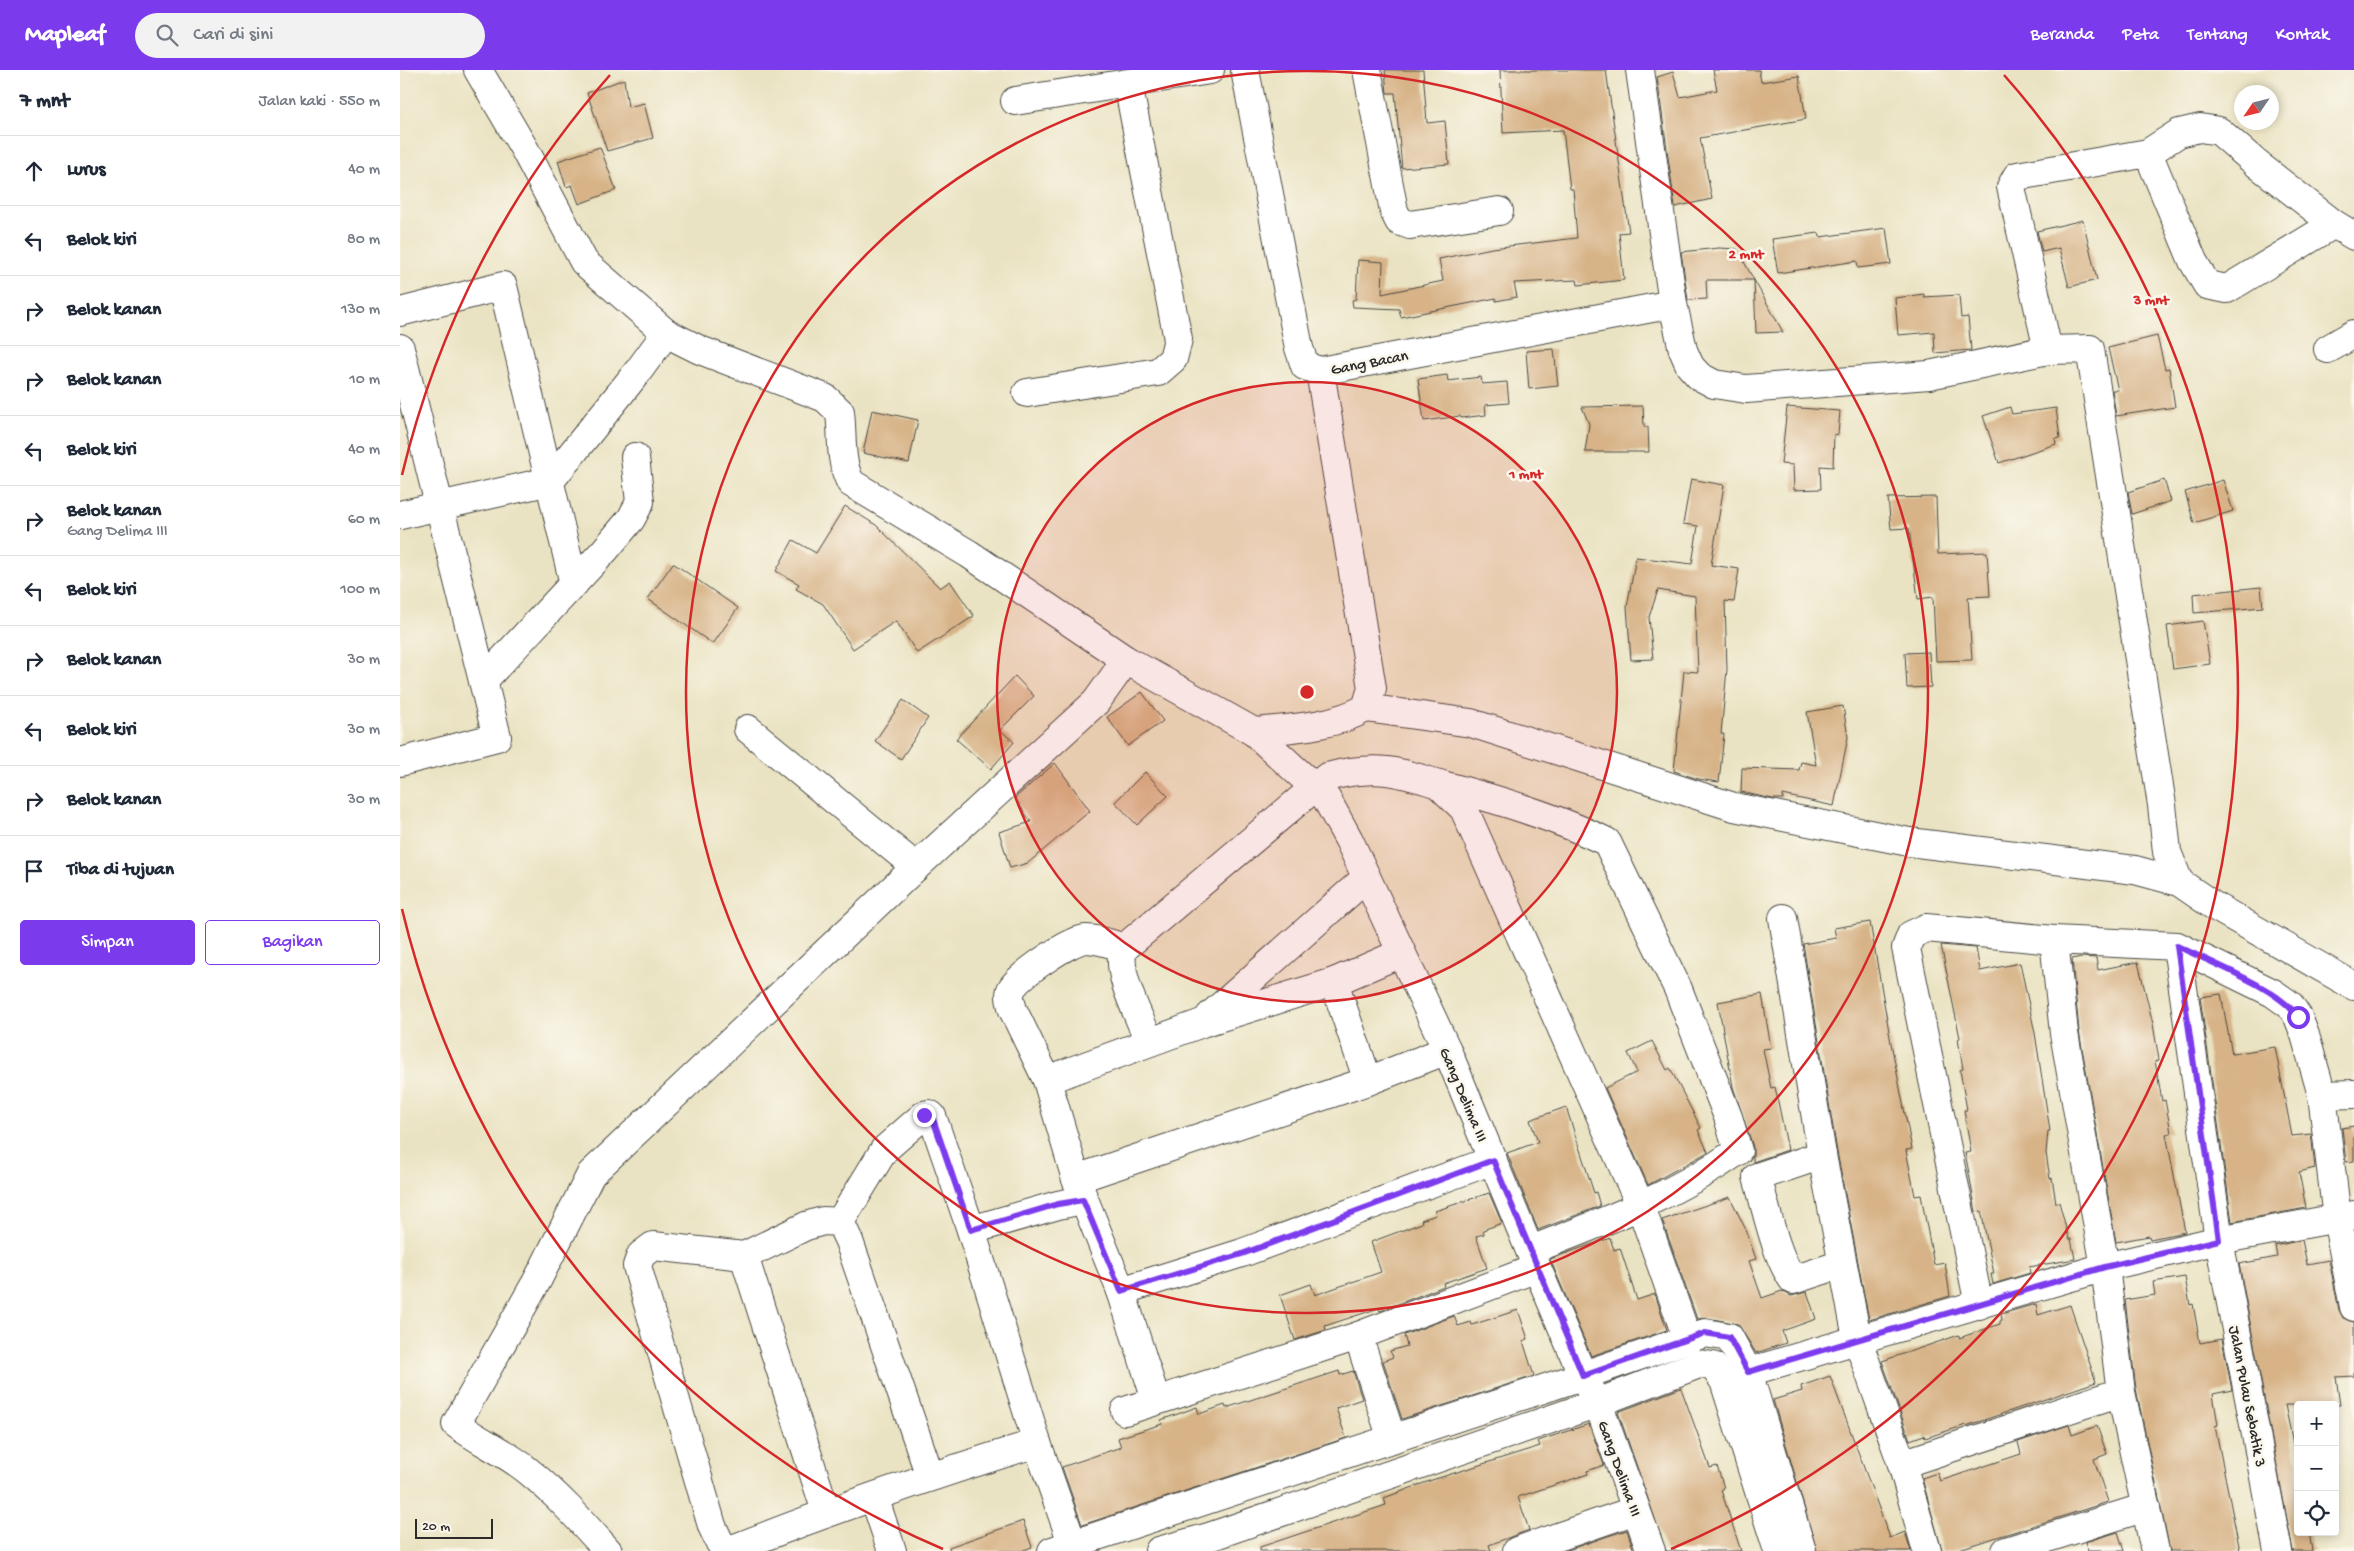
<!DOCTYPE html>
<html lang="id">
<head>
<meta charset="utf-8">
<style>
	body { margin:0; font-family:"Gochi Hand",sans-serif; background:#f2f2f3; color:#1f2937 }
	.controls { position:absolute; right:15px; bottom:15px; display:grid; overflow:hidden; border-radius:5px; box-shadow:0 2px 8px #0003 }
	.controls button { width:45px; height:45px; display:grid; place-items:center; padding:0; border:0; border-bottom:1px solid #e0e1e3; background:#fff; color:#1f2937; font:25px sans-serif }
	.compass { position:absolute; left:1834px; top:15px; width:45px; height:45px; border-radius:50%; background:#fff; box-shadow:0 2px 8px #0003; rotate:235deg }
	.scale { position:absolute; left:15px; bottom:12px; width:78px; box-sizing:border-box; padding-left:5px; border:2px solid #2b2b2b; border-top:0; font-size:14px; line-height:18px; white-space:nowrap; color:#2b2b2b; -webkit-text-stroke:4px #fbf7ec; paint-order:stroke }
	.stop { position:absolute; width:15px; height:15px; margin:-11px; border:4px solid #7c3aed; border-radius:50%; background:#fff }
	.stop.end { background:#7c3aed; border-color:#fff; box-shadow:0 1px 5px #0008 }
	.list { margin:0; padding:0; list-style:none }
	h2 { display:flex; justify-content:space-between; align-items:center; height:65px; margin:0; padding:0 20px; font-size:21px }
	h2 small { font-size:16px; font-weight:400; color:#747a83 }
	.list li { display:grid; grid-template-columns:32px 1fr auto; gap:15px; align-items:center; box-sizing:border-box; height:70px; padding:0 20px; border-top:1px solid #e0e1e3 }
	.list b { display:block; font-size:19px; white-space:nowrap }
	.list p { margin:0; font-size:16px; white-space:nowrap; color:#747a83 }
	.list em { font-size:16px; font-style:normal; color:#747a83 }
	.actions { display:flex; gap:10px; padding:15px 20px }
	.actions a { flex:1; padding:11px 0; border:1px solid #7c3aed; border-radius:5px; text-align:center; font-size:18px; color:#7c3aed }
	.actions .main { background:#7c3aed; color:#fff }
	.icon { flex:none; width:28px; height:28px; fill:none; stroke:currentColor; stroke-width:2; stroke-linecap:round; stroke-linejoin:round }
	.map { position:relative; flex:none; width:1954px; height:1481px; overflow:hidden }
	header { display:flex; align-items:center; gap:30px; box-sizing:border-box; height:70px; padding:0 25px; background:#7c3aed; color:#fff }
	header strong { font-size:24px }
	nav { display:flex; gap:28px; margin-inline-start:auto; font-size:18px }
	.search { width:350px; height:45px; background:#f2f2f3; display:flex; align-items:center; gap:12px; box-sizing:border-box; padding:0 18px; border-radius:28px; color:#747a83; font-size:19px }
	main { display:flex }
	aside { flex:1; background:#fff }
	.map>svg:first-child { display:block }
	.building { fill:#d7b387 }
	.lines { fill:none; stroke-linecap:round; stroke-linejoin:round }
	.minor-casing { stroke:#484742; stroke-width:30 }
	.minor { stroke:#fff; stroke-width:28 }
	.route { stroke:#7c3aed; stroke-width:6 }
	.ring { fill:none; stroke:#d62828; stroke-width:2.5 }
	.labels { text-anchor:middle; stroke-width:5; stroke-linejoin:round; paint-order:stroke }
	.street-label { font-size:16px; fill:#2b2b2b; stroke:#fbf7ec }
	.centre { fill:#d62828; stroke:#fbf7ec; stroke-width:2.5 }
	.ring-label { font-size:15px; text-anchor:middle; font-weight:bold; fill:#d62828; stroke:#fbf7ec; stroke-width:5; stroke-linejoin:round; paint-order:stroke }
</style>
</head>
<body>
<header>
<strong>Mapleaf</strong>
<div class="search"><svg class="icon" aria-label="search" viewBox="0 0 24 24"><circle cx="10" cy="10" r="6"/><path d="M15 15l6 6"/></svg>Cari di sini</div>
<nav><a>Beranda</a><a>Peta</a><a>Tentang</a><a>Kontak</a></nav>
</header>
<main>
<aside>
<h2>7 mnt<small>Jalan kaki · 550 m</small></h2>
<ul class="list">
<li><svg class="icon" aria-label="ahead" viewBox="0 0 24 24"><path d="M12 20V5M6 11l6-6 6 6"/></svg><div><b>Lurus</b></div><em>40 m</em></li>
<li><svg class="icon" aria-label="left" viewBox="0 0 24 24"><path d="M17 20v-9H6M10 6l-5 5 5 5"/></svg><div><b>Belok kiri</b></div><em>80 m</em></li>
<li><svg class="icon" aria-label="right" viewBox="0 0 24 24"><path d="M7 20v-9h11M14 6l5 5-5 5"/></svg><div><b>Belok kanan</b></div><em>130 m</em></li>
<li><svg class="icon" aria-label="right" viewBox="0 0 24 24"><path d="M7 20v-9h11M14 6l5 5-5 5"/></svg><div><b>Belok kanan</b></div><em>10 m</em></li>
<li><svg class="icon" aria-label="left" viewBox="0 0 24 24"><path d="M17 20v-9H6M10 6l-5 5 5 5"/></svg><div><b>Belok kiri</b></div><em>40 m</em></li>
<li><svg class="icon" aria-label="right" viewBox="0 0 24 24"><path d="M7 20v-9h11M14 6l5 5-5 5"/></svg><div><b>Belok kanan</b><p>Gang Delima III</p></div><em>60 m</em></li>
<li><svg class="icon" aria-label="left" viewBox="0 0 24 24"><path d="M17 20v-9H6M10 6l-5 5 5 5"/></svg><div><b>Belok kiri</b></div><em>100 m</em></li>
<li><svg class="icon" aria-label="right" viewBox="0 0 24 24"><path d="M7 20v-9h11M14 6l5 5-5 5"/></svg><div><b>Belok kanan</b></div><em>30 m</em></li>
<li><svg class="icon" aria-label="left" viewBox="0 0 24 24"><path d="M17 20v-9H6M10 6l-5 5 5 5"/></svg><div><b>Belok kiri</b></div><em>30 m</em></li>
<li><svg class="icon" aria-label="right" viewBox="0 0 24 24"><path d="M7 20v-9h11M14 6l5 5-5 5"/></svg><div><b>Belok kanan</b></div><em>30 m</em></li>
<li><svg class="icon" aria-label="arrive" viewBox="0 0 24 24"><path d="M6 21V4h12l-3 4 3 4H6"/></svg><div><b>Tiba di tujuan</b></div></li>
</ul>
<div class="actions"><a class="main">Simpan</a><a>Bagikan</a></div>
</aside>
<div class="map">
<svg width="1954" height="1481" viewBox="0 0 1954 1481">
	<rect width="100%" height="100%" fill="#fbf7ec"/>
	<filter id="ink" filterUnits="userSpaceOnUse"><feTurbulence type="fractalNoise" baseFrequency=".02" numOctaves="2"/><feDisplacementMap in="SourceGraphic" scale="10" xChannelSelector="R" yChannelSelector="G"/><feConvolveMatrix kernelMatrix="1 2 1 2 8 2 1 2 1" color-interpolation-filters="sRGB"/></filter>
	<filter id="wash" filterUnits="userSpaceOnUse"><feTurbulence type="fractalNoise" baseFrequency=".0096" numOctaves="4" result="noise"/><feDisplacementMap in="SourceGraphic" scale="20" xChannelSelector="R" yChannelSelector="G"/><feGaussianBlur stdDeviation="1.12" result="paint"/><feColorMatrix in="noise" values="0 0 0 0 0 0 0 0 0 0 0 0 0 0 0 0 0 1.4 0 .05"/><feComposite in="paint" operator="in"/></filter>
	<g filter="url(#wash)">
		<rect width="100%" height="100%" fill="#eae3c3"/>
		<g id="blocks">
			<!-- building -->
			<g class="building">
				<polygon points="985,0 1023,0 1027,53 1045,51 1049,94 1002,98 995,23 987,23"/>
				<polygon points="1100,0 1206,0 1229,162 1219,163 1224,210 1178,215 1177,210 1114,213 1117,227 1096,231 1096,228 1001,247 999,239 953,237 952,230 956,229 958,190 983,192 982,224 1043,211 1039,189 1092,178 1177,168 1173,119 1170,119 1163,60 1103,63"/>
				<polygon points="1313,0 1359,0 1361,12 1399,6 1406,49 1300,68 1312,129 1275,137 1257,7 1273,2 1280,27 1317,20"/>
				<polygon points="224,9 228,37 244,33 253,68 207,81 187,23"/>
				<polygon points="200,77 216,120 179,134 172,115 166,117 158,91"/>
				<polygon points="1683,150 1697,210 1669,217 1659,178 1642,182 1637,161"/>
				<polygon points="1486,158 1491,194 1458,198 1457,191 1378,203 1372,169 1419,163 1420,167"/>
				<polygon points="1319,178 1337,179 1354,210 1306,210 1307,229 1288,230 1281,182"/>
				<polygon points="1354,210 1383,262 1356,263"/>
				<polygon points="1524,224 1524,227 1559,225 1561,248 1568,247 1571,280 1535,283 1534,262 1498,265 1495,228"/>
				<polygon points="1757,266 1765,299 1769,298 1775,337 1716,346 1712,320 1718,320 1708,278"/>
				<polygon points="1154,279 1158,316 1129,319 1126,281"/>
				<polygon points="1047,305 1048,311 1081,307 1082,314 1107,312 1109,333 1085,335 1086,345 1061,348 1060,346 1024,351 1018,309"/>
				<polygon points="1243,336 1244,357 1248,357 1249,382 1185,382 1189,354 1182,337"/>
				<polygon points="1387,337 1440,341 1438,365 1434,364 1433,397 1420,396 1421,419 1394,420 1393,395 1381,394"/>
				<polygon points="1610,337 1612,344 1656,338 1660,368 1655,369 1656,374 1599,393 1583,346"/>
				<polygon points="472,340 518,350 509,393 463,383"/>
				<polygon points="1291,409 1324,415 1311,495 1339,499 1334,532 1325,531 1327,599 1321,664 1324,664 1319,712 1298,709 1274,701 1284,601 1298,602 1295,526 1258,520 1249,547 1253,589 1231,590 1227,537 1236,487 1292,494 1298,456 1283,454"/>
				<polygon points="1764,410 1771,431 1732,444 1728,422"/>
				<polygon points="1823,410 1833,441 1794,453 1785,422"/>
				<polygon points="1536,427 1538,484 1587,482 1590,526 1568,527 1572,590 1536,591 1533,527 1518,529 1509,458 1491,459 1488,428"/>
				<polygon points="445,436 476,455 540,518 550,511 574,546 517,583 496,551 453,579 423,534 396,519 399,514 376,501 393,470 416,483"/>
				<polygon points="273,493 338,538 313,574 248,529"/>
				<polygon points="1861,517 1863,537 1794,543 1793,524"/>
				<polygon points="1803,551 1810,594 1773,599 1767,556"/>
				<polygon points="1529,582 1531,617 1507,618 1505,583"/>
				<polygon points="615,606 634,626 600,660 614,672 591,699 556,669"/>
				<polygon points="742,622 763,651 728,676 707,647"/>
				<polygon points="503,630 528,648 501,689 475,671"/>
				<polygon points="1443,636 1448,667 1434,736 1383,725 1383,729 1373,729 1341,722 1342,698 1399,700 1401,692 1416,695 1407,642"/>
				<polygon points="655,693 690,741 628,793 610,798 599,762 631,752 615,728"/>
				<polygon points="745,702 768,726 737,755 715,732"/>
				<polygon points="1470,852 1491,973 1512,1079 1506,1080 1515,1126 1521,1125 1534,1195 1545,1193 1550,1226 1469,1250 1437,1082 1403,874 1436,868 1434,858"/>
				<polygon points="1541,875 1576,878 1580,901 1620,893 1635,963 1650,1061 1648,1061 1646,1083 1650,1109 1652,1108 1656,1133 1659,1132 1669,1169 1671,1169 1675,1189 1629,1197 1630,1203 1593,1214 1591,1204 1594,1204 1581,1141 1576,1142 1568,1098 1565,1083 1571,1082 1564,1040 1567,1040 1560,1000 1563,999 1558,969 1560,968"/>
				<polygon points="1681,887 1696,888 1698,900 1738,892 1753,954 1759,990 1755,991 1762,1031 1765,1030 1769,1051 1771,1063 1766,1064 1785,1162 1750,1169 1749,1166 1716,1172 1679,961 1672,889"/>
				<polygon points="1362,924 1371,978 1363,979 1371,1018 1375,1017 1388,1080 1353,1092 1353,1077 1333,1017 1318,932"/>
				<polygon points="1821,924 1832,984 1875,977 1892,1066 1911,1064 1915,1098 1899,1102 1906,1138 1832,1152 1800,927"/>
				<polygon points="1252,971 1267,1000 1270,998 1301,1058 1298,1060 1308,1082 1248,1115 1205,1018 1237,1002 1228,983"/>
				<polygon points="1166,1037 1194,1123 1196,1122 1200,1136 1138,1160 1107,1083 1138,1072 1130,1050"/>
				<polygon points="1954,1056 1954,1091 1946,1092 1942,1058"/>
				<polygon points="1089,1123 1102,1153 1083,1160 1084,1164 1076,1166 1087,1198 1043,1213 1044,1216 980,1241 979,1238 925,1256 926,1260 895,1270 880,1225 911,1214 915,1225 981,1202 971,1172 1022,1153 1021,1150 1036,1145 1035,1141"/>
				<polygon points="1330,1127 1346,1160 1356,1189 1349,1191 1362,1228 1382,1221 1391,1226 1407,1222 1416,1249 1382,1261 1386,1273 1356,1283 1338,1254 1308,1248 1297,1249 1262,1150"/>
				<polygon points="1210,1168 1214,1180 1220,1178 1237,1230 1255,1224 1267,1260 1191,1286 1150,1189"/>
				<polygon points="1902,1170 1907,1194 1929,1190 1939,1240 1943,1248 1954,1252 1954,1306 1936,1307 1940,1335 1885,1335 1898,1397 1898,1462 1909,1462 1912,1481 1893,1481 1839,1194 1877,1187 1875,1176"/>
				<polygon points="1785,1207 1790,1235 1793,1234 1800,1273 1822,1269 1832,1320 1813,1324 1818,1355 1815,1356 1840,1481 1770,1481 1736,1319 1725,1230 1755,1225 1753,1212"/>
				<polygon points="1636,1234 1638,1245 1670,1235 1696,1312 1566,1356 1566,1355 1525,1368 1524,1365 1510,1370 1482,1291 1559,1265 1559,1268 1600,1254 1600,1251 1602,1250 1601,1244"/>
				<polygon points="1118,1240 1128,1269 1123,1271 1134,1306 1002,1349 983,1291 993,1287 990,1281 1007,1276 1004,1265 1054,1246 1058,1256 1071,1252 1072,1255"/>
				<polygon points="939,1301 940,1305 953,1301 962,1329 936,1338 946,1368 682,1455 662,1397 721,1377 718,1368 762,1354 761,1350 797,1337 799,1344 825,1335 826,1338"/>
				<polygon points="1430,1306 1490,1468 1505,1462 1511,1481 1417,1481 1373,1330 1402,1321 1401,1316"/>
				<polygon points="1281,1318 1310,1398 1317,1396 1324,1418 1321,1420 1341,1481 1266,1481 1218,1342"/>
				<polygon points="1189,1354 1204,1395 1187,1401 1188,1404 1118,1427 1129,1460 1089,1475 1091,1481 860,1481 860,1477 986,1435 984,1428 1032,1410 1140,1376 1138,1371"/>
				<polygon points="1669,1355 1672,1365 1697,1356 1707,1384 1694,1389 1708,1432 1553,1481 1542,1481 1522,1408 1537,1403 1540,1411 1621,1384 1618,1372"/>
				<polygon points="623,1451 632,1477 621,1481 550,1481 549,1477"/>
				<polygon points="1227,1460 1234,1481 1165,1481 1208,1466"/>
				<polygon points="1718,1462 1724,1481 1688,1481 1685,1472"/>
			</g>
		</g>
	</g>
	<g filter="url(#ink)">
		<use href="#blocks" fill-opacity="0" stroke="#484742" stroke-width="1"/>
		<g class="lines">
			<defs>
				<g id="minor">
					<path d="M 78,0 L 125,80 L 184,192 L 266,263 L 300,280 L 425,328 L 440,342 C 443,367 439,391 451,413 L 569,484 L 726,590 L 696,632 L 516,797 L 191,1104 L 138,1209 L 56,1354 C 78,1371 105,1382 127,1400 C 156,1423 183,1453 208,1481"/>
					<polyline points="845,0 899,278 905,296 920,301 1273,234"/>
					<polyline points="967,0 994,141 999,151 1010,155 1099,141"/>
					<polyline points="1240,0 1273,234 1283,280 1290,296 1299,306 1314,314 1346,319 1529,305 1648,280 1690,279 1762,735 1767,782 1779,812 1814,836 1954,916"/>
					<polyline points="615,31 810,0"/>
					<polyline points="1748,83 1793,191 1807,215 1827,219 1934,154"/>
					<polyline points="0,242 103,216 174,514"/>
					<polyline points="0,278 97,667 0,692"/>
					<polyline points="1928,279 1954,264"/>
					<polyline points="1648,280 1611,117 1617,106 1748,83 1779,63 1800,58 1819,61 1857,94 1934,154 1954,166"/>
					<polyline points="627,323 758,302 773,289 778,269 728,14"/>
					<polyline points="0,445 150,411 239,300 266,263"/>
					<polyline points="726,590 854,662 926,728 949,770 1047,980 1137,1198 1183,1306 1198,1333 1251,1481"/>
					<polyline points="83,611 205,480 231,449 240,432 235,387"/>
					<polyline points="966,638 1071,653 1334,737 1509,772 1735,800 1779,812"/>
					<polyline points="348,659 516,797"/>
					<path d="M 854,662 C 892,658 932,657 966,638 L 972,618 L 920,301"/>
					<polyline points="1038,714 1064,739 1241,1137 1287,1268"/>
					<polyline points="1383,848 1422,1085 1457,1268 1502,1394 1527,1481"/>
					<polyline points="1654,870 1664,963 1705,1197 1721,1322 1755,1481"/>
					<polyline points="1777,876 1819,1170 1878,1481"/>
					<path d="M 724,878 C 712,874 699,869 686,869 C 670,870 621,904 612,918 C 608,924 611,933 613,940 L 647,1010 L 676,1109 L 721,1221 L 756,1330"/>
					<polyline points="934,912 968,1011"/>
					<polyline points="810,946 966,808"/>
					<path d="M 749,971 C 740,948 714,900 724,878 L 927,707 C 946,702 967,699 987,701 C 1007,703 1027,711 1046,716 C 1100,730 1156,747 1207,772 L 1278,919 L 1328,1047 L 1338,1081 C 1274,1126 1203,1152 1131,1180"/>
					<polyline points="647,1010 802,953 934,912 1001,883"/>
					<polyline points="1922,1025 1954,1024"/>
					<path d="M 1422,1085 L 1357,1107 C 1366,1137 1375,1185 1393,1210 L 1442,1194"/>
					<polyline points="676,1109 968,1011 1047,980"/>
					<polyline points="440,1152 484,1080 524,1045 529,1044 532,1046 571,1160 637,1373 675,1481"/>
					<polyline points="571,1160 658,1135 683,1130"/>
					<polyline points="344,1186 426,1442"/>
					<polyline points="721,1221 842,1183 1093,1090"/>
					<polyline points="1579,1235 1506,878 1511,865 1526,858 1654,870 1777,876 1873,923 1890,935 1898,947 1905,965 1922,1025 1937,1148 1954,1237"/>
					<polyline points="958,1266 992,1369"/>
					<polyline points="1348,1302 1705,1197 1819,1170 1954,1145"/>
					<polyline points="725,1341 958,1266 1137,1198"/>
					<polyline points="1502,1394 1721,1322"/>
					<path d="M 530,1406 L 449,1171 L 440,1152 L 423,1151 L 406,1156 L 344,1186 L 253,1176 L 241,1185 L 237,1196 L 312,1456 L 320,1473 L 330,1480 C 431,1440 533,1405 637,1373"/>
					<polyline points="474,1427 492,1481"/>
					<polyline points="652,1481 1161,1313 1305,1263 1329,1267 1348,1302 1402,1481"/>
					<polyline points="759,1481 809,1467 1192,1335 1299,1294 1313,1296 1324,1311 1378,1481"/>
					<polyline points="1117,1481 1236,1440"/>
					<polyline points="1606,1481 1746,1437"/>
				</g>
			</defs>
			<!-- minor casing -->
			<use href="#minor" class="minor-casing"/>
			<!-- minor -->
			<use href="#minor" class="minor"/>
		</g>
	</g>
	<g class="lines" filter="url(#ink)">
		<!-- route -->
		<path class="route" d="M 524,1045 L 529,1044 L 532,1046 L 571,1160 L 658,1134 L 683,1130 L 721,1221 L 842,1184 L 1093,1090 L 1183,1306 L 1305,1263 L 1329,1267 L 1348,1302 L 1705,1197 L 1819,1170 L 1777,876 C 1810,892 1878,918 1898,947"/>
	</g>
	<!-- distance rings -->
	<circle cx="907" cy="622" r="310" fill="#d62828" fill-opacity=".12"/>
	<g class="ring">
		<circle cx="907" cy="622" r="310"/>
		<circle cx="907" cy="622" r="621"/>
		<path d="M543 1479A931 931 0 0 1 2 839M2 405A931 931 0 0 1 210 5M1604 5A931 931 0 0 1 1271 1479"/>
	</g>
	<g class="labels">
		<!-- street labels -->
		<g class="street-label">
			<text transform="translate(969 291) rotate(-11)" y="6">Gang Bacan</text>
			<text transform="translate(1065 1024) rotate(67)" y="6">Gang Delima III</text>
			<text transform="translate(1849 1326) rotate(79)" y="6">Jalan Pulau Sebatik 3</text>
			<text transform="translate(1221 1398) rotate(70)" y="6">Gang Delima III</text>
		</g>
	</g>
	<circle cx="907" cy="622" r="8" class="centre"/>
	<g class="ring-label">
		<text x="1346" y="188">2 mnt</text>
		<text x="1751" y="234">3 mnt</text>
		<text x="1126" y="408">1 mnt</text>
	</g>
</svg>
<div class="controls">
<button>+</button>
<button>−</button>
<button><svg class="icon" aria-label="locate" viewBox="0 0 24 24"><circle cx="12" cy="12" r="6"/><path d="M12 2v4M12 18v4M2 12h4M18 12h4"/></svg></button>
</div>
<svg class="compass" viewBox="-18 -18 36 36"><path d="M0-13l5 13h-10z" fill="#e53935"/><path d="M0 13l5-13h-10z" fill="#747a83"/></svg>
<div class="scale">20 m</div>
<div class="stop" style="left:1898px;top:947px"></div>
<div class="stop end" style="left:524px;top:1045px"></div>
</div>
</main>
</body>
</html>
